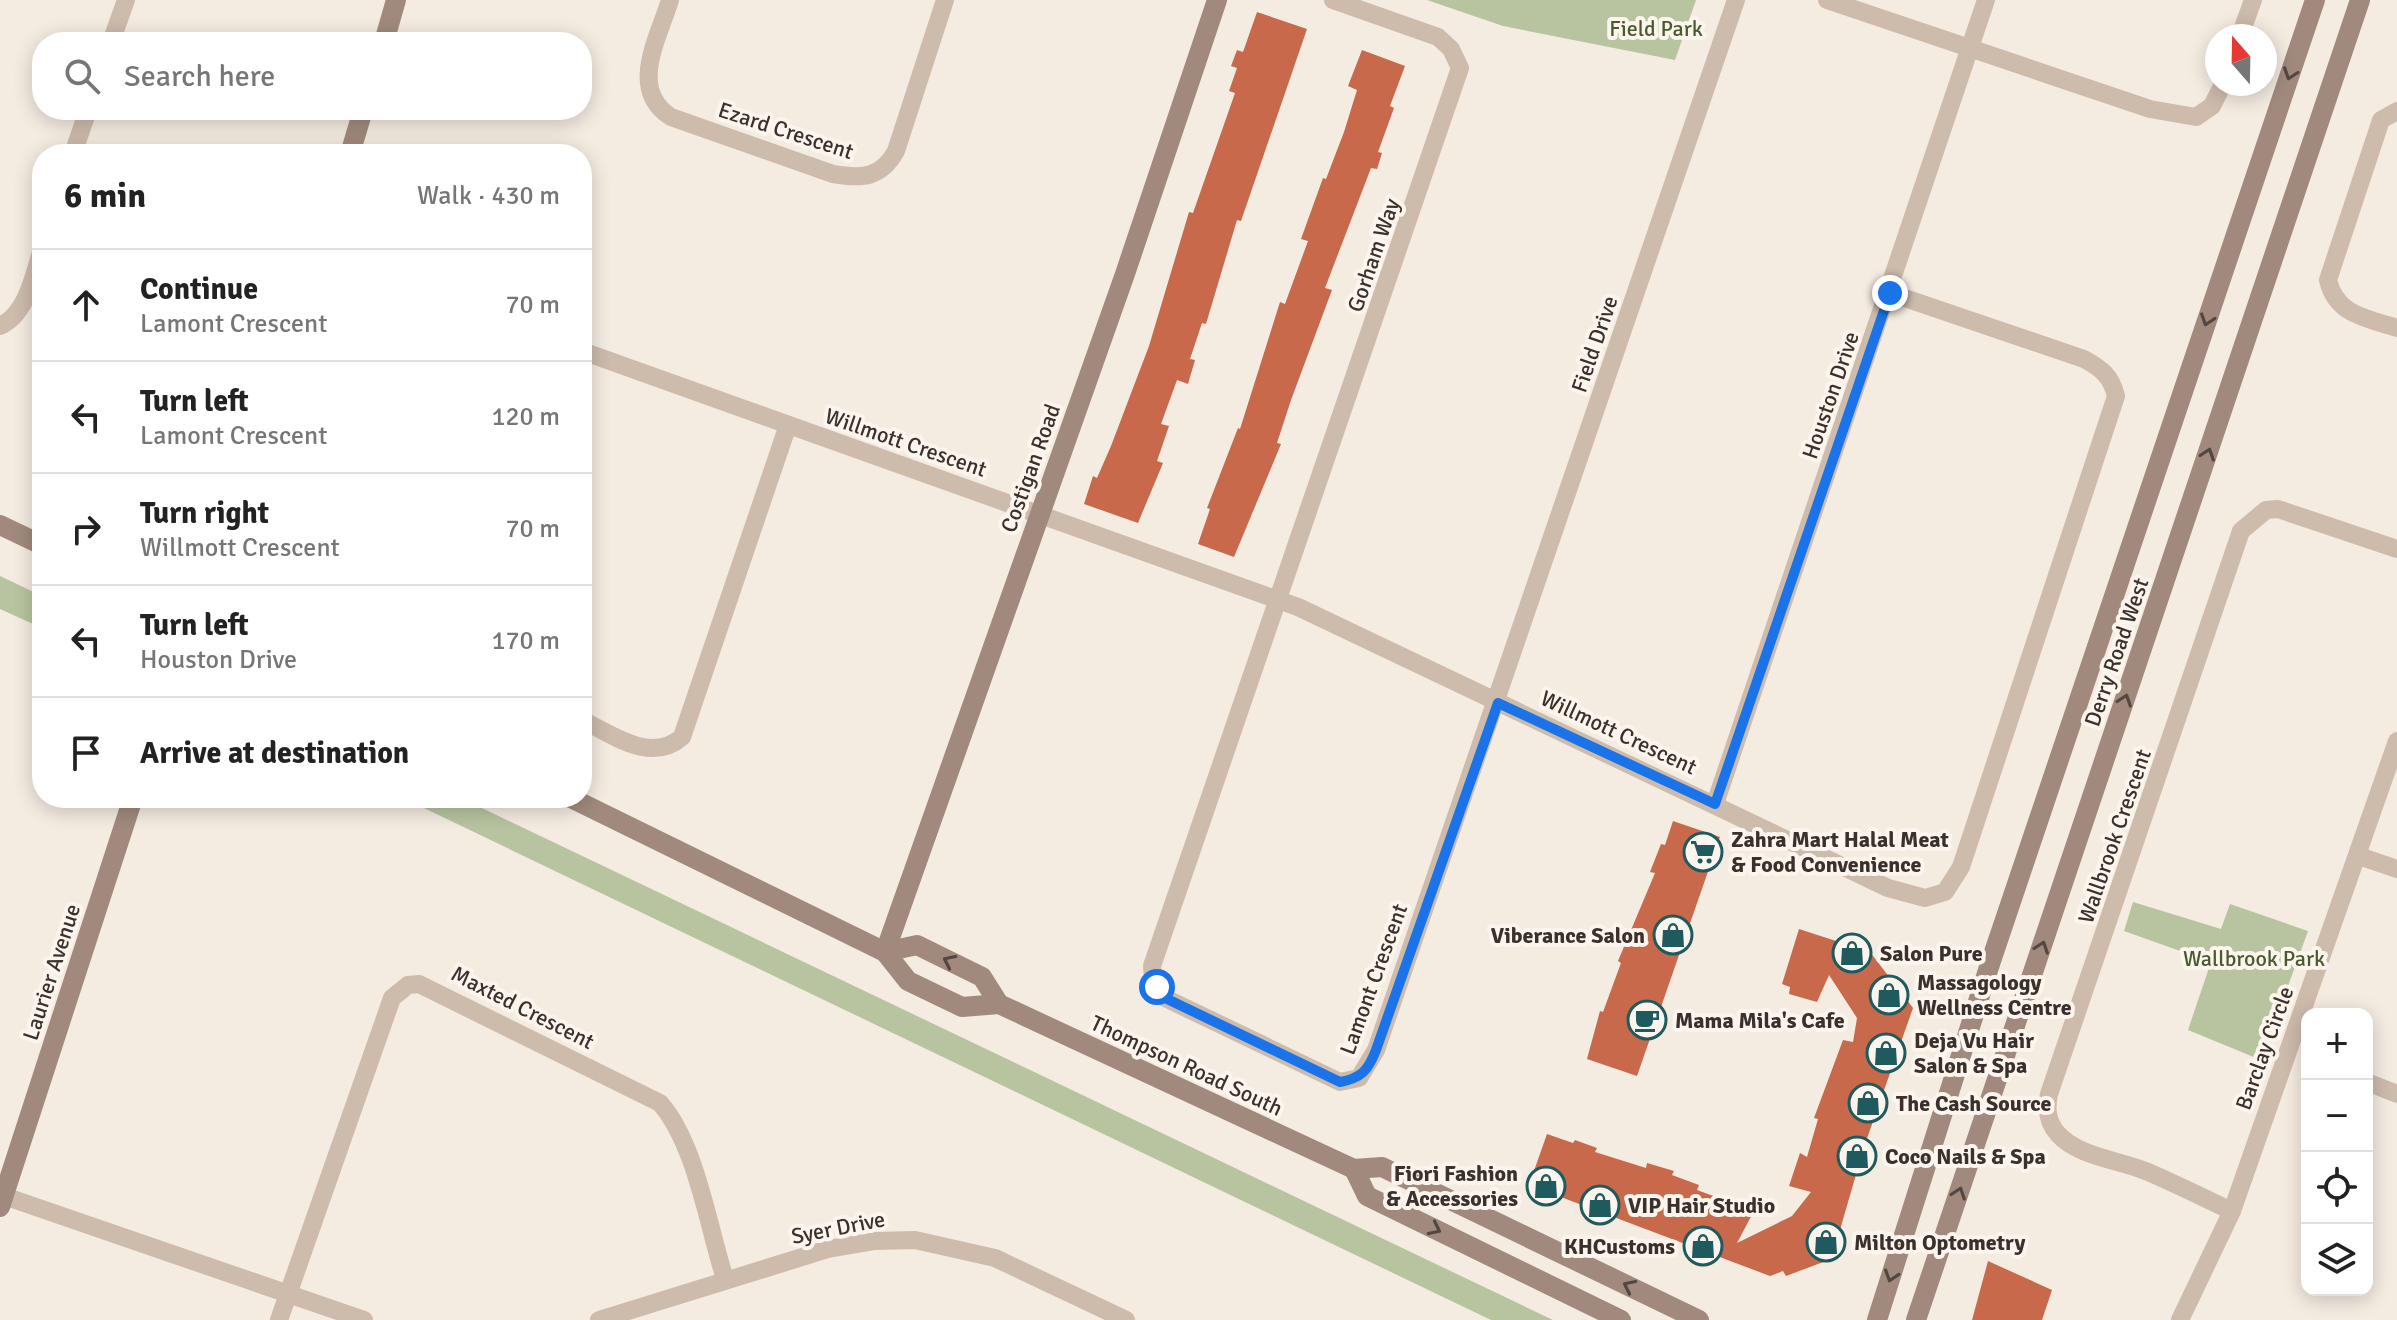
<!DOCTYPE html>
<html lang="en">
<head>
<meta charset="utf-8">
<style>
	body { margin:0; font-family:Signika,sans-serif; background:#f6f6f6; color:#222 }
	.controls { position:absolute; right:24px; bottom:24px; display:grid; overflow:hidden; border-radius:16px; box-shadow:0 4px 20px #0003 }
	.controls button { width:72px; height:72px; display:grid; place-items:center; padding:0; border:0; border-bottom:2px solid #e0e0e0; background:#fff; color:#222; font:40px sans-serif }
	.compass { position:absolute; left:2205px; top:24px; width:72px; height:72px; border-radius:50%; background:#fff; box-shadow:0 4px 20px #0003; rotate:340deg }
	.stop { position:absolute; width:24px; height:24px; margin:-18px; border:6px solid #1a73e8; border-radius:50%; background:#fff }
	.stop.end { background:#1a73e8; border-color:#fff; box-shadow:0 2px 8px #0008 }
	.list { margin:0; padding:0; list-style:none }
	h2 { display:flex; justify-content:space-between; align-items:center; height:104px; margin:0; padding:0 32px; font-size:34px }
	h2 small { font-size:26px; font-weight:400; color:#767676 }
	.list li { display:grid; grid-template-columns:52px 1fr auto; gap:24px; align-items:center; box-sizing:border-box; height:112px; padding:0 32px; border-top:2px solid #e0e0e0 }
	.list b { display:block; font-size:30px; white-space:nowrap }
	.list p { margin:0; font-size:26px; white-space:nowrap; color:#767676 }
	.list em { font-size:26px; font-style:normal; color:#767676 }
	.icon { flex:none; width:44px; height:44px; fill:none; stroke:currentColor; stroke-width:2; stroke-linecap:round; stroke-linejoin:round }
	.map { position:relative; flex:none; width:2397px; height:1320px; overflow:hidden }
	.search { position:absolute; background:#fff; box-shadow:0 4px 20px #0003; left:32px; top:32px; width:560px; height:88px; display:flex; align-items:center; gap:20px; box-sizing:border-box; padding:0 28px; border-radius:32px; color:#767676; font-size:30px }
	.panel { position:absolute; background:#fff; box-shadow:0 4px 20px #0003; left:32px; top:144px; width:560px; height:664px; border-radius:32px }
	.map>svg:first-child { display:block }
	.green { fill:#b8c4a0 }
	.building { fill:#c8694b }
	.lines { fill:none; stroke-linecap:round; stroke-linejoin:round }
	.street { stroke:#cdbbac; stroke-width:18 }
	.secondary { stroke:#a18a7d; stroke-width:20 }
	.oneway { stroke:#544640 }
	.route { stroke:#1a73e8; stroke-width:10 }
	.labels { text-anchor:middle; stroke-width:8; stroke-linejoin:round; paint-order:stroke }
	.park-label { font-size:22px; fill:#4a5a2e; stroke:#fbf5ee }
	.street-label { font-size:22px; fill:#3b302b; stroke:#fbf5ee }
	.poi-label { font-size:22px; font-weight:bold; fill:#3b302b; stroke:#fbf5ee; text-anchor:start }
</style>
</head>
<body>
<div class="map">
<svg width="2397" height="1320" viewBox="0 0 2397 1320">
	<rect width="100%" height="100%" fill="#f4ebe1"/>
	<!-- green -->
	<g class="green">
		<polygon points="1427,0 1696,0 1675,60 1503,26"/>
		<polygon points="0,576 42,596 42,628 0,609"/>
		<polygon points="403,798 461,798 1553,1320 1491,1320"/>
		<polygon points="2133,902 2221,929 2230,904 2308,931 2261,1060 2188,1030 2211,962 2124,931"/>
	</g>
	<!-- building -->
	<g class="building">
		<polygon points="1257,12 1307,29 1241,221 1237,220 1206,324 1202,323 1190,359 1195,360 1188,384 1177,380 1161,424 1169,426 1157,461 1163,463 1138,523 1084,504 1093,476 1097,478 1111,446 1149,346 1189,212 1193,213 1235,93 1229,91 1237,68 1231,66 1237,50 1243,52"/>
		<polygon points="1362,50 1405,66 1390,106 1394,108 1378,152 1382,153 1377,169 1371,168 1325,288 1332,290 1291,400 1277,443 1281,444 1234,557 1198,544 1210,509 1207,508 1238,428 1240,429 1280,302 1285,304 1308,241 1301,239 1323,178 1326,179 1344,132 1357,90 1348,86"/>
		<polygon points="1673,821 1720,837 1637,1076 1587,1059 1600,1011 1603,1012 1621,963 1618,961 1655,873 1650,872 1661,844 1665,845"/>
		<polygon points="1799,929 1870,952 1913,1008 1864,1147 1835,1247 1823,1251 1826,1261 1786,1276 1783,1271 1770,1276 1529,1185 1547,1134 1573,1143 1575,1140 1597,1148 1595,1152 1646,1168 1647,1163 1674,1171 1672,1175 1699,1185 1697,1190 1754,1211 1737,1243 1792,1216 1811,1192 1789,1186 1800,1153 1807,1157 1818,1119 1814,1118 1843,1040 1853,1042 1857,1018 1829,975 1817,1002 1789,994 1790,987 1782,984"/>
		<polygon points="1988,1261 2052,1290 2042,1320 1972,1320"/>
	</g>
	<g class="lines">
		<!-- street -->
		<g class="street">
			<path d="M 670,0 C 658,39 628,90 671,117 L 833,174 C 863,179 881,178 896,151 L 945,0"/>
			<polyline points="1333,0 1438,37 1451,49 1460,68 1152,966 1153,978 1163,997 1340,1082 1359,1078 1376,1050 1736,0"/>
			<polyline points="1827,0 2150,109 2196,117 2212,106 2223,84"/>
			<polyline points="2240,36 2253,0"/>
			<polyline points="111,42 126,0"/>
			<path d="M 2397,111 L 2381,120 L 2328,280 C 2336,315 2366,318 2397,328"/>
			<polyline points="73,154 88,110"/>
			<path d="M 0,326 C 27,314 34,274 42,249"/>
			<path d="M 582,351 L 1298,607 L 1888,888 L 1925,898 L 1945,892 L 1961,867 L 2116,396 C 2111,376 2102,369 2084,359 L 1890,293"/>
			<path d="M 582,720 C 613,735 651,764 682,737 L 788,425"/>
			<polyline points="1715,804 1986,0"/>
			<polyline points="2359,856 2397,869"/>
			<polyline points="2367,1082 2397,1094"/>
			<polyline points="4,1196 364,1320"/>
			<path d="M 2232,1211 C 2204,1198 2176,1184 2148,1172 C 2121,1160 2078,1157 2058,1134 C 2047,1122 2046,1109 2049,1094 L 2241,531 L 2266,510 L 2278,509 L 2397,549"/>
			<path d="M 279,1320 L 392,998 L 408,985 L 419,984 L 660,1103 C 696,1144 708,1226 725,1279"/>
			<polyline points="599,1320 828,1249 875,1241 915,1240 995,1258 1126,1320"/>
			<polyline points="2180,1320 2232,1211 2397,741"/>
		</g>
		<!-- secondary -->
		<g class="secondary">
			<polyline points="384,42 396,0"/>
			<polyline points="350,154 363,110"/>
			<polyline points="0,525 42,545"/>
			<polyline points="571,798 885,952 908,981 962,1007 999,1004 1354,1169 1382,1167 1699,1320"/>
			<polyline points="885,952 1125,274 1217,0"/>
			<polyline points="885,952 917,945 982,977 999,1004"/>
			<polyline points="1354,1169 1367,1196 1621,1320"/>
			<polyline points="0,1207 133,798"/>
			<polyline points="1877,1320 1989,967 2315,0"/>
			<polyline points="1916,1320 2360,0"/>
		</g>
	</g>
	<!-- one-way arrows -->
	<defs><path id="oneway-chevron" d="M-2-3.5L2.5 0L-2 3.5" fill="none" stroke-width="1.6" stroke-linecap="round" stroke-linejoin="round" transform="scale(2)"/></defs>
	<g class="oneway">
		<use href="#oneway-chevron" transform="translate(2290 74) rotate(109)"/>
		<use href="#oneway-chevron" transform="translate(2207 320) rotate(109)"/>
		<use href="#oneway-chevron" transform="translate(2208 454) rotate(-71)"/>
		<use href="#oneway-chevron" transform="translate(2125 700) rotate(-71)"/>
		<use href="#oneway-chevron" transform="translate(2042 947) rotate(-71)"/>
		<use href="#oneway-chevron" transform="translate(949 961) rotate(-154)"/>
		<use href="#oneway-chevron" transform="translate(1959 1193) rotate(-71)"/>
		<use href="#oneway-chevron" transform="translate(1435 1229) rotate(26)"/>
		<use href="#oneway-chevron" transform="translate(1891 1276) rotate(108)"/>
		<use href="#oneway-chevron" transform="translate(1629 1286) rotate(-154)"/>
	</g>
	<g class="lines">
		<!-- route -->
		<path class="route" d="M 1157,987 L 1163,997 L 1340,1082 C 1361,1078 1368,1071 1376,1050 L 1498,703 L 1715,804 L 1890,293"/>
	</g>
	<!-- icons -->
	<defs>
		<symbol id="supermarket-ring" viewBox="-11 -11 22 22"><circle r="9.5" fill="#fbf5ee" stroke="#1f5a5e" stroke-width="1.5"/><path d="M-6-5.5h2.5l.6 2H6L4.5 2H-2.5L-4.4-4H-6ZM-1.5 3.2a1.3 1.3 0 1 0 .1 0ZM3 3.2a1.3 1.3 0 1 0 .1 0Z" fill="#1f5a5e"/></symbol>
		<symbol id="shop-ring" viewBox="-11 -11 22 22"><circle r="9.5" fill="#fbf5ee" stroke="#1f5a5e" stroke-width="1.5"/><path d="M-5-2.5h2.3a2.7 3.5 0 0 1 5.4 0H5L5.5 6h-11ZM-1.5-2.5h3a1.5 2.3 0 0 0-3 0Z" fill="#1f5a5e"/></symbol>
		<symbol id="cafe-ring" viewBox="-11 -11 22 22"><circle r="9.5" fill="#fbf5ee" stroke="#1f5a5e" stroke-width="1.5"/><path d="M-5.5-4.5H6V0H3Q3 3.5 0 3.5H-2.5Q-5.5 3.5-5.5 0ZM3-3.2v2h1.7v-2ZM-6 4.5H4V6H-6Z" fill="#1f5a5e"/></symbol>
	</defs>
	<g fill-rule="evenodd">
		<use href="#supermarket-ring" x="1681" y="830" width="44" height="44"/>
		<use href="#shop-ring" x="1651" y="913" width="44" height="44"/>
		<use href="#shop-ring" x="1830" y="931" width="44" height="44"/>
		<use href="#shop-ring" x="1867" y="973" width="44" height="44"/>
		<use href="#cafe-ring" x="1625" y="998" width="44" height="44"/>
		<use href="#shop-ring" x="1864" y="1031" width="44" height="44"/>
		<use href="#shop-ring" x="1846" y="1081" width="44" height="44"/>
		<use href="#shop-ring" x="1835" y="1134" width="44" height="44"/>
		<use href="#shop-ring" x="1524" y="1164" width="44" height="44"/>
		<use href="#shop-ring" x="1578" y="1183" width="44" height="44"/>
		<use href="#shop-ring" x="1804" y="1220" width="44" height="44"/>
		<use href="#shop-ring" x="1681" y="1224" width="44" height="44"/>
	</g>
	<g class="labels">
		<!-- park labels -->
		<g class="park-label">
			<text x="1656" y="36">Field Park</text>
			<text x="2254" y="966">Wallbrook Park</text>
		</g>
		<!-- street labels -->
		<g class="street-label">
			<text transform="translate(786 130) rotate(18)" y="8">Ezard Crescent</text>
			<text transform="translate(1373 255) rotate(-71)" y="8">Gorham Way</text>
			<text transform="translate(1594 344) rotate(-71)" y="8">Field Drive</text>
			<text transform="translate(1830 395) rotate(-71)" y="8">Houston Drive</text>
			<text transform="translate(906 442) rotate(19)" y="8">Willmott Crescent</text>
			<text transform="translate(1030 468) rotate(-70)" y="8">Costigan Road</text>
			<text transform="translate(2116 652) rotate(-71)" y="8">Derry Road West</text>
			<text transform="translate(1619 732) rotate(25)" y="8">Willmott Crescent</text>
			<text transform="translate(2114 836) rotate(-71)" y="8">Wallbrook Crescent</text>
			<text transform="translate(51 972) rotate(-72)" y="8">Laurier Avenue</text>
			<text transform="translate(1373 979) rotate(-70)" y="8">Lamont Crescent</text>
			<text transform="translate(523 1007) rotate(27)" y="8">Maxted Crescent</text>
			<text transform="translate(2264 1048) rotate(-70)" y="8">Barclay Circle</text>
			<text transform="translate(1187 1065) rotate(25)" y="8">Thompson Road South</text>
			<text transform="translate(838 1227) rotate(-11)" y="8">Syer Drive</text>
		</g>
		<!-- poi labels -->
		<g class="poi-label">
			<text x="1731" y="847">Zahra Mart Halal Meat<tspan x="1731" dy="25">&amp; Food Convenience</tspan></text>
			<text x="1645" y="943" text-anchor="end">Viberance Salon</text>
			<text x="1880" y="961">Salon Pure</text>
			<text x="1917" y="990">Massagology<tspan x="1917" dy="25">Wellness Centre</tspan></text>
			<text x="1675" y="1028">Mama Mila's Cafe</text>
			<text x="1914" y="1048">Deja Vu Hair<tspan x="1914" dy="25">Salon &amp; Spa</tspan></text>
			<text x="1896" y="1111">The Cash Source</text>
			<text x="1885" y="1164">Coco Nails &amp; Spa</text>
			<text x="1518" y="1181" text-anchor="end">Fiori Fashion<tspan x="1518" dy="25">&amp; Accessories</tspan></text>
			<text x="1628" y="1213">VIP Hair Studio</text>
			<text x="1854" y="1250">Milton Optometry</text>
			<text x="1675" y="1254" text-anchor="end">KHCustoms</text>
		</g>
	</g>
</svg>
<div class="controls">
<button>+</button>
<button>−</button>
<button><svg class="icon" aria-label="locate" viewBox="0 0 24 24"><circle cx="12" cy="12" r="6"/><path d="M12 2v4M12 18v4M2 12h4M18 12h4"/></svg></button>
<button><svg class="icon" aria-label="layers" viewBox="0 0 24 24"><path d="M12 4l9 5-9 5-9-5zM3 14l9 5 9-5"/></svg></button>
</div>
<svg class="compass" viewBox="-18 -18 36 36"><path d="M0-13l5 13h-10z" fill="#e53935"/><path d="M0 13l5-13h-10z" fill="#767676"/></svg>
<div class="stop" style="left:1157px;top:987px"></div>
<div class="stop end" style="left:1890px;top:293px"></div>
<div class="search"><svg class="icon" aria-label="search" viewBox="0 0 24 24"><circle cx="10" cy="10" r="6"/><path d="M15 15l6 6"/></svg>Search here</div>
<section class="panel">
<h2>6 min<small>Walk · 430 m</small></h2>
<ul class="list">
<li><svg class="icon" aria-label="ahead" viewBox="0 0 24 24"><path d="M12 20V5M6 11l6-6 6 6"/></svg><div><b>Continue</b><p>Lamont Crescent</p></div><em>70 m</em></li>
<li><svg class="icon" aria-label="left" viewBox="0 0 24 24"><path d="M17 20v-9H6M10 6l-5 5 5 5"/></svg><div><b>Turn left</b><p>Lamont Crescent</p></div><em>120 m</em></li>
<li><svg class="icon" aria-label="right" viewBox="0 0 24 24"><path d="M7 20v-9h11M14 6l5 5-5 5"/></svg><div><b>Turn right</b><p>Willmott Crescent</p></div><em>70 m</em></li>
<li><svg class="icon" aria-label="left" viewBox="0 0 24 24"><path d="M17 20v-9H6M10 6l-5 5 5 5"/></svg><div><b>Turn left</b><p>Houston Drive</p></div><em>170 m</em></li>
<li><svg class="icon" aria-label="arrive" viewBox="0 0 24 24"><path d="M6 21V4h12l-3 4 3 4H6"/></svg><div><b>Arrive at destination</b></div></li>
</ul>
</section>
</div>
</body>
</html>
